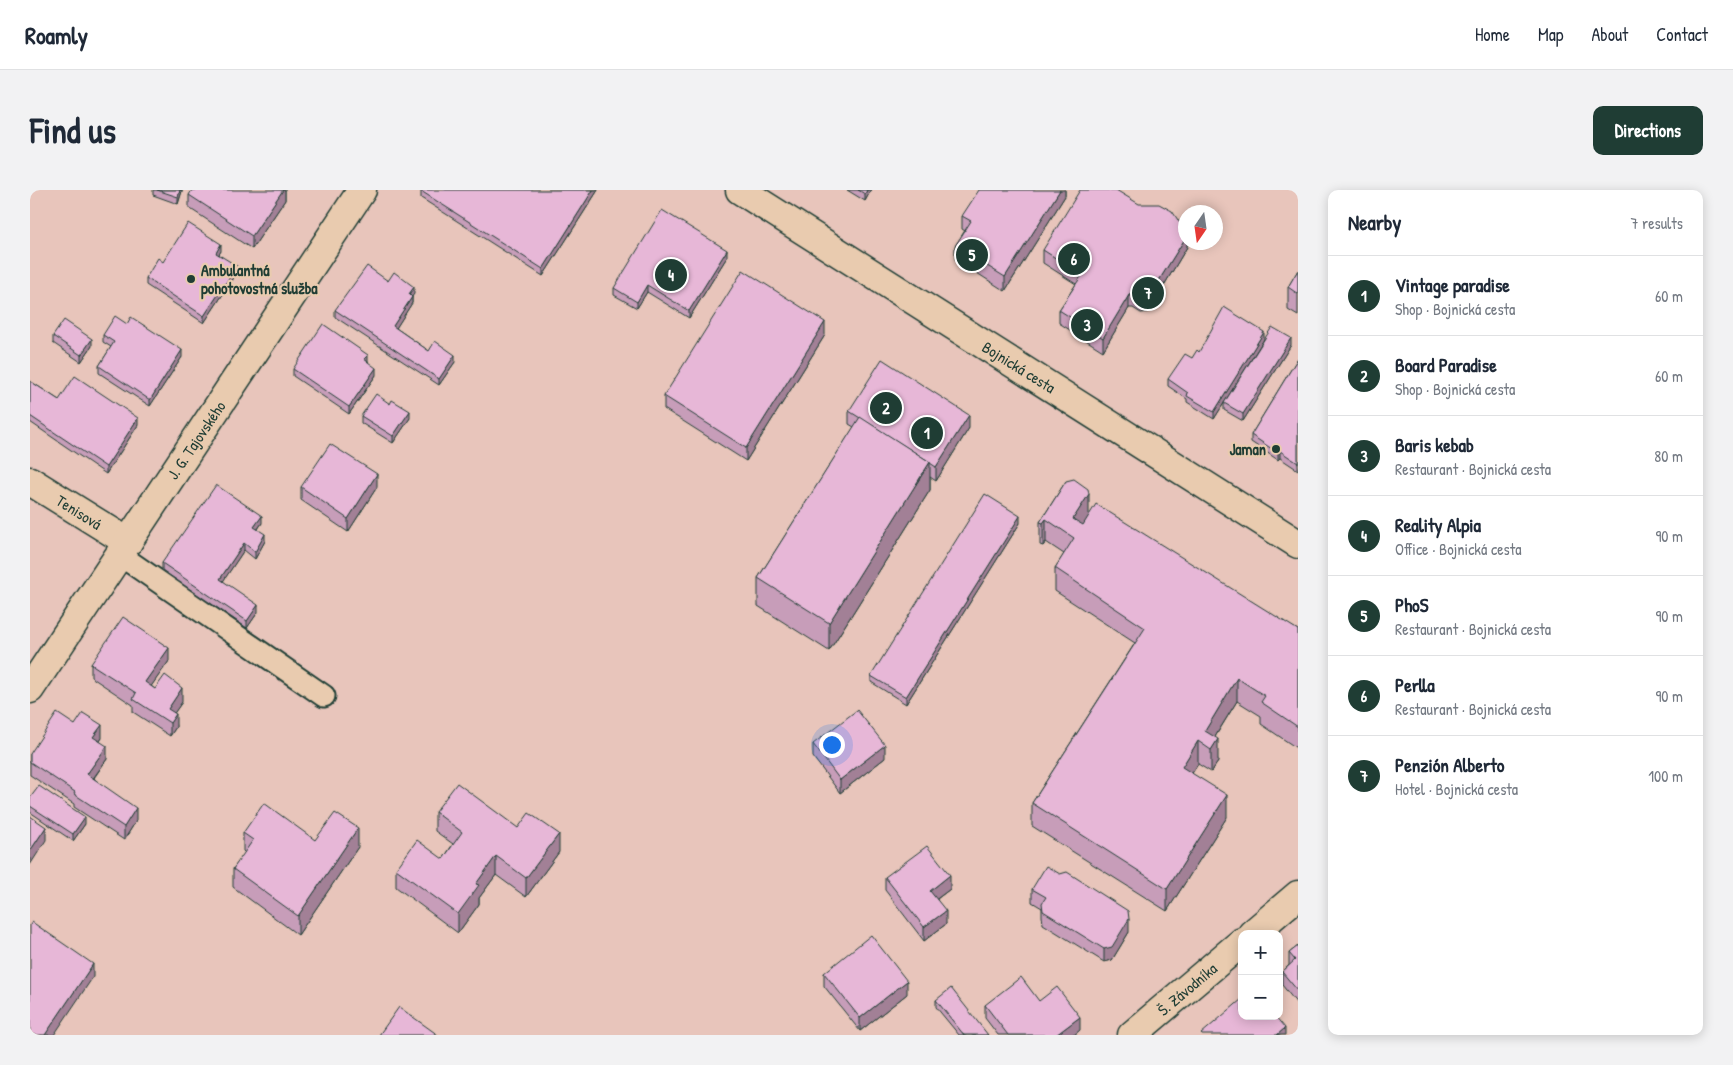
<!DOCTYPE html>
<html lang="en">
<head>
<meta charset="utf-8">
<style>
	body { margin:0; font-family:"Patrick Hand",sans-serif; background:#f2f2f3; color:#1f2937 }
	.controls { position:absolute; right:15px; bottom:15px; display:grid; overflow:hidden; border-radius:10px; box-shadow:0 2px 12px #0003 }
	.controls button { width:45px; height:45px; display:grid; place-items:center; padding:0; border:0; border-bottom:1px solid #e0e1e3; background:#fff; color:#1f2937; font:25px sans-serif }
	.compass { position:absolute; left:1148px; top:15px; width:45px; height:45px; border-radius:50%; background:#fff; box-shadow:0 2px 12px #0003; rotate:193deg }
	.you { position:absolute; left:801px; top:554px; width:18px; height:18px; margin:-12px; border:4px solid #fff; border-radius:50%; background:#1a73e8; box-shadow:0 0 0 8px #1a73e833 }
	.badge { display:grid; place-items:center; width:32px; height:32px; border-radius:50%; background:#1f3d34; color:#fff; font-size:16px; font-weight:700 }
	.pin { position:absolute; translate:-50% -50%; border:2px solid #fff; box-shadow:0 1px 5px #0006 }
	.list { margin:0; padding:0; list-style:none }
	h2 { display:flex; justify-content:space-between; align-items:center; height:65px; margin:0; padding:0 20px; font-size:21px }
	h2 small { font-size:16px; font-weight:400; color:#747a83 }
	.list li { display:grid; grid-template-columns:32px 1fr auto; gap:15px; align-items:center; box-sizing:border-box; height:80px; padding:0 20px; border-top:1px solid #e0e1e3 }
	.list b { display:block; font-size:19px; white-space:nowrap }
	.list p { margin:0; font-size:16px; white-space:nowrap; color:#747a83 }
	.list em { font-size:16px; font-style:normal; color:#747a83 }
	.map { position:relative; flex:none; width:1268px; height:845px; overflow:hidden; border-radius:10px }
	header { display:flex; align-items:center; gap:30px; box-sizing:border-box; height:70px; padding:0 25px; background:#fff; border-bottom:1px solid #e0e1e3 }
	header strong { font-size:24px }
	nav { display:flex; gap:28px; margin-inline-start:auto; font-size:18px }
	.intro { display:flex; align-items:center; justify-content:space-between; box-sizing:border-box; height:120px; padding:0 30px }
	h1 { margin:0; font-size:35px }
	.button { padding:12px 22px; border-radius:10px; background:#1f3d34; color:#fff; font-size:18px; font-weight:700 }
	main { display:flex; gap:30px; padding:0 30px }
	aside { flex:1; background:#fff; border-radius:10px; box-shadow:0 2px 12px #0003 }
	.map>svg:first-child { display:block }
	.lines { fill:none; stroke-linecap:round; stroke-linejoin:round }
	.service-casing { stroke:#1f3d34; stroke-width:25 }
	.minor-casing { stroke:#1f3d34; stroke-width:31 }
	.tertiary-casing { stroke:#1f3d34; stroke-width:31 }
	.service { stroke:#e9cbaf; stroke-width:21 }
	.minor { stroke:#e9cbaf; stroke-width:28 }
	.tertiary { stroke:#e9cbaf; stroke-width:28 }
	.wall { fill:#c79db9; stroke:#1f3d34 }
	.shaded-wall { fill:#a28096; stroke:#1f3d34 }
	.building { fill:#e7b7d7; stroke:#1f3d34 }
	.poi-dot { fill:#1f3d34; stroke:#e9cbaf; stroke-width:2 }
	.labels { text-anchor:middle; stroke-width:4.5; stroke-linejoin:round; paint-order:stroke }
	.poi-label { font-size:16px; font-weight:bold; fill:#1f3d34; stroke:#e9cbaf; text-anchor:start }
	.street-label { font-size:16px; fill:#1f3d34; stroke:#e9cbaf }
</style>
</head>
<body>
<header>
<strong>Roamly</strong>
<nav><a>Home</a><a>Map</a><a>About</a><a>Contact</a></nav>
</header>
<div class="intro"><h1>Find us</h1><a class="button">Directions</a></div>
<main>
<div class="map">
<svg width="1268" height="845" viewBox="0 0 1268 845">
	<rect width="100%" height="100%" fill="#e8c5bb"/>
	<filter id="ink" filterUnits="userSpaceOnUse"><feTurbulence type="fractalNoise" baseFrequency=".02" numOctaves="2"/><feDisplacementMap in="SourceGraphic" scale="10" xChannelSelector="R" yChannelSelector="G"/><feConvolveMatrix kernelMatrix="1 2 1 2 8 2 1 2 1" color-interpolation-filters="sRGB"/></filter>
	<g filter="url(#ink)">
		<g class="lines">
			<defs>
				<polyline id="service" points="90,365 294,506"/>
				<g id="minor">
					<polyline points="0,291 98,352"/>
					<polyline points="0,499 332,0"/>
					<polyline points="1222,744 1268,705"/>
					<polyline points="1102,845 1212,752"/>
				</g>
				<polyline id="tertiary" points="710,0 1268,354"/>
			</defs>
			<!-- service casing -->
			<use href="#service" class="service-casing"/>
			<!-- minor casing -->
			<use href="#minor" class="minor-casing"/>
			<!-- tertiary casing -->
			<use href="#tertiary" class="tertiary-casing"/>
			<!-- service -->
			<use href="#service" class="service"/>
			<!-- minor -->
			<use href="#minor" class="minor"/>
			<!-- tertiary -->
			<use href="#tertiary" class="tertiary"/>
		</g>
		<!-- wall -->
		<g class="wall">
			<polygon points="123,0 152,0 152,1 148,14 123,5"/>
			<polygon points="255,0 255,10 222,59 159,18 159,5"/>
			<polygon points="568,0 513,86 391,8 391,1"/>
			<polygon points="817,0 841,0 835,11"/>
			<polygon points="1035,0 1035,6 975,101 925,69 925,56 935,41 932,39 932,26"/>
			<polygon points="1157,52 1157,57 1118,122 1111,123 1103,118 1099,118 1073,161 1029,133 1029,120 1046,94 1013,73 1013,60"/>
			<polygon points="191,61 189,64 207,83 174,133 116,95 116,88 133,72"/>
			<polygon points="697,67 659,128 617,102 607,118 584,105 584,98"/>
			<polygon points="1268,80 1268,126 1258,120 1258,97"/>
			<polygon points="358,91 384,104 382,106 382,113 366,138 399,161 425,172 409,195 305,127 305,120"/>
			<polygon points="97,134 152,167 120,216 69,183 69,176 81,157 73,152 73,145"/>
			<polygon points="795,145 716,271 634,219 634,206"/>
			<polygon points="23,146 62,156 51,172 23,153"/>
			<polygon points="1234,149 1184,229 1157,212 1157,209 1138,196 1138,189 1169,162"/>
			<polygon points="1261,155 1213,231 1194,220 1194,213"/>
			<polygon points="1268,168 1268,280 1250,268 1248,270 1221,252 1221,245"/>
			<polygon points="263,179 346,185 319,224 263,186"/>
			<polygon points="0,191 29,210 108,235 76,284 0,232"/>
			<polygon points="819,221 939,238 906,291 900,287 900,300 799,461 728,416 728,388 824,237 819,234"/>
			<polygon points="331,226 380,228 363,253 331,233"/>
			<polygon points="1036,291 1059,326 1268,440 1268,559 1231,534 1231,526 1207,511 1185,547 1188,572 1181,582 1168,574 1162,583 1197,627 1137,721 1002,636 1002,613 1105,453 1025,401 1025,378 1034,364 1016,352 1013,356 1010,355 1010,332"/>
			<polygon points="271,297 347,297 318,342 271,310"/>
			<polygon points="232,333 228,339 235,351 225,369 214,360 193,391 228,422 217,438 132,380 132,373"/>
			<polygon points="990,333 876,514 841,492 841,486"/>
			<polygon points="139,471 121,496 125,499 152,512 144,523 146,537 140,546 103,522 103,515 61,487 61,474"/>
			<polygon points="45,535 72,548 70,551 77,569 64,588 106,631 94,650 44,617 44,614 0,585 0,564"/>
			<polygon points="783,554 855,568 810,603 783,567"/>
			<polygon points="0,608 55,634 43,651 0,622"/>
			<polygon points="405,622 488,638 529,662 496,707 466,685 449,708 449,714 428,743 366,697 366,679 413,669 423,654 405,641"/>
			<polygon points="213,643 285,650 328,657 268,745 203,697 203,679 215,663 213,661"/>
			<polygon points="855,687 920,699 907,709 916,734 894,751 855,700"/>
			<polygon points="1002,699 1099,742 1082,770 1074,772 1013,734 1012,726 1012,718 1002,712"/>
			<polygon points="1268,756 1268,815 1252,795 1252,782 1259,775 1259,763"/>
			<polygon points="794,783 877,804 830,841 794,796"/>
			<polygon points="906,810 958,845 929,845 906,817"/>
			<polygon points="1009,811 1050,840 1044,845 968,845 955,828 955,815"/>
		</g>
		<!-- shaded-wall -->
		<g class="shaded-wall">
			<polygon points="150,0 152,0 152,1 148,14 148,7"/>
			<polygon points="253,0 255,0 255,10 222,59 222,46"/>
			<polygon points="563,0 568,0 513,86 513,79"/>
			<polygon points="837,0 841,0 835,11 835,4"/>
			<polygon points="1030,0 1035,0 1035,6 975,101 975,87"/>
			<polygon points="1156,47 1156,52 1157,52 1157,57 1118,122 1118,108"/>
			<polygon points="191,54 191,61 186,69 186,63"/>
			<polygon points="697,60 697,67 659,128 659,121"/>
			<polygon points="207,76 207,83 174,133 174,126"/>
			<polygon points="617,95 617,102 607,118 607,112"/>
			<polygon points="384,97 384,104 379,111 379,104"/>
			<polygon points="1099,105 1099,118 1073,161 1073,148"/>
			<polygon points="382,107 382,113 363,143 363,136"/>
			<polygon points="795,132 795,145 716,271 716,258"/>
			<polygon points="1234,142 1234,149 1184,229 1184,222"/>
			<polygon points="1261,148 1261,155 1213,231 1213,224"/>
			<polygon points="62,149 62,156 51,172 51,165"/>
			<polygon points="152,160 152,167 120,216 120,210"/>
			<polygon points="338,165 338,172 334,169"/>
			<polygon points="425,165 425,172 409,195 409,189"/>
			<polygon points="346,178 346,185 319,224 319,217"/>
			<polygon points="380,221 380,228 363,253 363,246"/>
			<polygon points="939,225 939,238 906,291 906,277"/>
			<polygon points="108,228 108,235 76,284 76,277"/>
			<polygon points="1250,261 1250,268 1248,270 1248,263"/>
			<polygon points="900,272 900,300 799,461 799,433"/>
			<polygon points="347,284 347,297 318,342 318,329"/>
			<polygon points="1059,304 1059,327 1044,350 1043,329"/>
			<polygon points="232,326 232,333 224,344 224,337"/>
			<polygon points="990,326 990,333 876,514 876,507"/>
			<polygon points="1016,329 1016,352 1013,356 1013,333"/>
			<polygon points="235,344 235,351 225,369 225,362"/>
			<polygon points="214,353 214,360 190,396 190,389"/>
			<polygon points="228,415 228,422 217,438 217,431"/>
			<polygon points="139,458 139,471 115,505 115,492"/>
			<polygon points="1207,488 1207,511 1178,558 1175,541"/>
			<polygon points="152,498 152,512 138,532 138,519"/>
			<polygon points="146,524 146,537 140,546 140,533"/>
			<polygon points="72,535 72,548 63,560 63,547"/>
			<polygon points="1188,549 1188,572 1181,582 1181,560"/>
			<polygon points="1168,551 1168,574 1152,599 1152,577"/>
			<polygon points="855,555 855,568 810,603 810,590"/>
			<polygon points="77,556 77,569 57,597 57,584"/>
			<polygon points="1197,605 1197,627 1137,721 1137,699"/>
			<polygon points="106,618 106,631 94,650 94,637"/>
			<polygon points="55,627 55,634 43,651 43,644"/>
			<polygon points="16,637 16,650 0,675 0,661"/>
			<polygon points="328,638 328,657 268,745 268,726"/>
			<polygon points="529,644 529,662 496,707 496,688"/>
			<polygon points="466,666 466,685 449,708 449,714 428,743 428,724 446,694"/>
			<polygon points="920,685 920,699 900,714 900,701"/>
			<polygon points="916,721 916,734 894,751 894,737"/>
			<polygon points="1099,729 1099,742 1082,770 1074,772 1074,759"/>
			<polygon points="63,774 63,787 24,845 15,845"/>
			<polygon points="877,791 877,804 830,841 830,828"/>
			<polygon points="1050,827 1050,840 1044,845 1026,845"/>
			<polygon points="1255,838 1255,845 1247,845"/>
		</g>
		<!-- building -->
		<g class="building">
			<polygon points="127,0 150,0 148,7"/>
			<polygon points="162,0 253,0 222,46 159,5"/>
			<polygon points="392,0 563,0 513,79 391,1"/>
			<polygon points="828,0 837,0 835,4"/>
			<polygon points="949,0 1030,0 975,87 925,56 941,31 932,26"/>
			<polygon points="1050,0 1086,0 1109,14 1129,14 1142,21 1156,42 1156,47 1118,108 1111,110 1103,104 1099,105 1073,148 1029,120 1052,85 1013,60"/>
			<polygon points="632,20 697,60 659,121 617,95 607,112 584,98"/>
			<polygon points="158,33 191,54 186,63 207,76 174,126 116,88 128,68 133,72"/>
			<polygon points="337,76 358,91 364,82 384,97 379,104 382,107 363,136 399,161 405,151 425,165 409,189 305,120"/>
			<polygon points="713,80 795,132 716,258 634,206"/>
			<polygon points="1268,80 1268,104 1258,97"/>
			<polygon points="1194,117 1234,142 1184,222 1157,206 1158,203 1138,189 1155,164 1162,168 1167,160 1169,162"/>
			<polygon points="85,126 97,134 101,127 152,160 120,210 69,176 84,152 73,145"/>
			<polygon points="34,130 62,149 51,165 23,146"/>
			<polygon points="293,134 338,165 334,169 346,178 319,217 263,179"/>
			<polygon points="1242,137 1261,148 1213,224 1194,213"/>
			<polygon points="1268,168 1268,273 1250,261 1248,263 1221,245"/>
			<polygon points="852,169 939,225 906,277 900,273 900,272 819,221"/>
			<polygon points="45,186 108,228 76,277 0,226 0,191 29,210"/>
			<polygon points="346,204 360,214 362,210 380,221 363,246 331,226"/>
			<polygon points="830,227 900,272 799,433 728,388"/>
			<polygon points="300,254 347,284 318,329 271,297"/>
			<polygon points="1044,289 1058,299 1059,304 1043,329 1053,335 1066,314 1268,440 1268,537 1231,512 1235,506 1207,488 1175,541 1188,549 1181,560 1168,551 1152,577 1197,605 1137,699 1002,613 1115,438 1025,378 1044,348 1016,329 1013,333 1010,332 1036,291"/>
			<polygon points="186,295 232,326 224,337 235,344 225,362 214,353 190,389 228,415 217,431 132,373"/>
			<polygon points="955,304 990,326 876,507 841,486"/>
			<polygon points="93,427 139,458 115,492 125,499 135,485 152,498 138,519 146,524 140,533 103,509 106,503 61,474"/>
			<polygon points="827,520 855,555 810,590 783,554"/>
			<polygon points="27,523 45,535 53,523 72,535 63,547 77,556 57,584 106,618 94,637 44,604 45,602 0,572 0,564"/>
			<polygon points="427,593 488,638 499,623 529,644 496,688 466,666 446,694 449,695 428,724 366,679 387,650 413,669 432,642 405,622"/>
			<polygon points="9,596 55,627 43,644 0,616 0,608"/>
			<polygon points="234,613 285,650 305,623 328,638 268,726 203,679 223,650 213,643"/>
			<polygon points="0,626 16,637 0,661"/>
			<polygon points="897,656 920,685 900,701 916,721 894,737 855,687"/>
			<polygon points="1016,676 1030,684 1037,682 1098,721 1099,729 1082,757 1074,759 1013,721 1012,713 1016,707 1002,699"/>
			<polygon points="2,732 63,774 15,845 4,845 0,843 0,735"/>
			<polygon points="841,745 877,791 830,828 794,783"/>
			<polygon points="1268,756 1268,801 1252,782 1265,770 1259,763"/>
			<polygon points="991,787 1009,811 1027,797 1050,827 1026,845 978,845 955,815"/>
			<polygon points="921,798 958,845 934,845 906,810"/>
			<polygon points="1212,809 1212,826 1245,826 1255,838 1247,845 1172,845 1171,844"/>
			<polygon points="369,817 408,845 349,845"/>
		</g>
	</g>
	<!-- markers -->
	<g class="poi-dot">
		<circle cx="161" cy="89" r="5"/>
		<circle cx="1246" cy="259" r="5"/>
	</g>
	<g class="labels">
		<!-- poi labels -->
		<g class="poi-label">
			<text x="171" y="86">Ambulantná<tspan x="171" dy="18">pohotovostná služba</tspan></text>
			<text x="1236" y="265" text-anchor="end">Jaman</text>
		</g>
		<!-- street labels -->
		<g class="street-label">
			<text transform="translate(989 177) rotate(32)" y="6">Bojnická cesta</text>
			<text transform="translate(166 250) rotate(-56)" y="6">J. G. Tajovského</text>
			<text transform="translate(49 322) rotate(32)" y="6">Tenisová</text>
			<text transform="translate(1157 799) rotate(-40)" y="6">Š. Závodníka</text>
		</g>
	</g>
</svg>
<div class="controls">
<button>+</button>
<button>−</button>
</div>
<svg class="compass" viewBox="-18 -18 36 36"><path d="M0-13l5 13h-10z" fill="#e53935"/><path d="M0 13l5-13h-10z" fill="#747a83"/></svg>
<div class="you"></div>
<div class="pin badge" style="left:897px;top:243px">1</div>
<div class="pin badge" style="left:856px;top:218px">2</div>
<div class="pin badge" style="left:1057px;top:135px">3</div>
<div class="pin badge" style="left:641px;top:85px">4</div>
<div class="pin badge" style="left:942px;top:65px">5</div>
<div class="pin badge" style="left:1044px;top:69px">6</div>
<div class="pin badge" style="left:1118px;top:103px">7</div>
</div>
<aside>
<h2>Nearby<small>7 results</small></h2>
<ul class="list">
<li><span class="badge">1</span><div><b>Vintage paradise</b><p>Shop · Bojnická cesta</p></div><em>60 m</em></li>
<li><span class="badge">2</span><div><b>Board Paradise</b><p>Shop · Bojnická cesta</p></div><em>60 m</em></li>
<li><span class="badge">3</span><div><b>Baris kebab</b><p>Restaurant · Bojnická cesta</p></div><em>80 m</em></li>
<li><span class="badge">4</span><div><b>Reality Alpia</b><p>Office · Bojnická cesta</p></div><em>90 m</em></li>
<li><span class="badge">5</span><div><b>PhoS</b><p>Restaurant · Bojnická cesta</p></div><em>90 m</em></li>
<li><span class="badge">6</span><div><b>Perlla</b><p>Restaurant · Bojnická cesta</p></div><em>90 m</em></li>
<li><span class="badge">7</span><div><b>Penzión Alberto</b><p>Hotel · Bojnická cesta</p></div><em>100 m</em></li>
</ul>
</aside>
</main>
</body>
</html>
